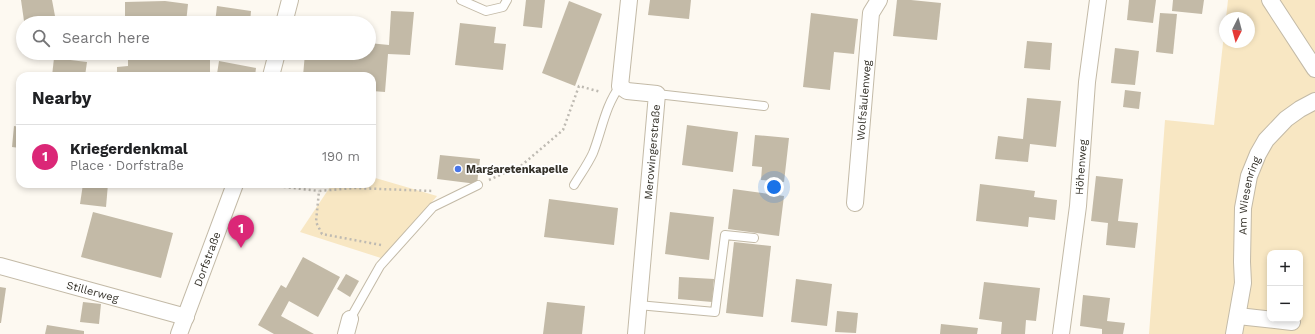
<!DOCTYPE html>
<html lang="en">
<head>
<meta charset="utf-8">
<style>
	body { margin:0; font-family:"Work Sans",sans-serif; background:#f6f6f6; color:#202124 }
	.controls { position:absolute; right:12px; bottom:12px; display:grid; overflow:hidden; border-radius:8px; box-shadow:0 2px 6px #0003 }
	.controls button { width:36px; height:36px; display:grid; place-items:center; padding:0; border:0; border-bottom:1px solid #e0e0e0; background:#fff; color:#202124; font:20px sans-serif }
	.compass { position:absolute; left:1219px; top:12px; width:36px; height:36px; border-radius:50%; background:#fff; box-shadow:0 2px 6px #0003; rotate:186deg }
	.you { position:absolute; left:774px; top:187px; width:14px; height:14px; margin:-10px; border:3px solid #fff; border-radius:50%; background:#1a73e8; box-shadow:0 0 0 6px #1a73e833 }
	.badge { display:grid; place-items:center; width:26px; height:26px; border-radius:50%; background:#db2777; color:#fff; font-size:13px; font-weight:700 }
	.pin { position:absolute; translate:-50% -33px; filter:drop-shadow(0 1px 2px #0008) }
	.pin::after { content:''; position:absolute; top:21px; width:14px; height:12px; background:inherit; clip-path:polygon(0 0,100% 0,50% 100%) }
	.list { margin:0; padding:0; list-style:none }
	h2 { display:flex; justify-content:space-between; align-items:center; height:52px; margin:0; padding:0 16px; font-size:17px }
	h2 small { font-size:13px; font-weight:400; color:#757577 }
	.list li { display:grid; grid-template-columns:26px 1fr auto; gap:12px; align-items:center; box-sizing:border-box; height:64px; padding:0 16px; border-top:1px solid #e0e0e0 }
	.list b { display:block; font-size:15px; white-space:nowrap }
	.list p { margin:0; font-size:13px; white-space:nowrap; color:#757577 }
	.list em { font-size:13px; font-style:normal; color:#757577 }
	.icon { flex:none; width:22px; height:22px; fill:none; stroke:currentColor; stroke-width:2; stroke-linecap:round; stroke-linejoin:round }
	.map { position:relative; flex:none; width:1315px; height:334px; overflow:hidden }
	.search { position:absolute; background:#fff; box-shadow:0 2px 6px #0003; left:16px; top:16px; width:360px; height:44px; display:flex; align-items:center; gap:10px; box-sizing:border-box; padding:0 14px; border-radius:22px; color:#757577; font-size:15px }
	.panel { position:absolute; background:#fff; box-shadow:0 2px 6px #0003; left:16px; top:72px; width:360px; height:116px; border-radius:12px }
	.map>svg:first-child { display:block }
	.green { fill:#f8e7c3; fill-rule:evenodd }
	.building { fill:#c3baa7 }
	.lines { fill:none; stroke-linecap:round; stroke-linejoin:round }
	.service-casing { stroke:#c3baa7; stroke-width:10 }
	.minor-casing { stroke:#c3baa7; stroke-width:18 }
	.path { stroke:#bebab2; stroke-width:2.5; stroke-dasharray:2 3; stroke-linecap:butt }
	.service { stroke:#fff; stroke-width:8 }
	.minor { stroke:#fff; stroke-width:16 }
	.poi-dot { fill:#4976e8; stroke:#fff; stroke-width:1.5 }
	.labels { text-anchor:middle; stroke-width:3.5; stroke-linejoin:round; paint-order:stroke }
	.street-label { font-size:11px; fill:#35322a; stroke:#fff }
	.poi-label { font-size:11px; font-weight:bold; fill:#35322a; stroke:#fff; text-anchor:start }
</style>
</head>
<body>
<div class="map">
<svg width="1315" height="334" viewBox="0 0 1315 334">
	<rect width="100%" height="100%" fill="#fdf9f1"/>
	<!-- green -->
	<g class="green">
		<path d="M 1228,0 L 1315,0 L 1315,334 L 1149,334 L 1165,120 L 1214,125 L 1225,25 L 1225,42 L 1249,42 L 1249,18 L 1226,18 ZM 1270,253 L 1300,253 L 1300,319 L 1270,319 Z"/>
		<polygon points="372,177 437,196 384,259 300,232 332,184 372,184"/>
	</g>
	<!-- building -->
	<g class="building">
		<polygon points="21,0 52,0 55,16 24,21"/>
		<polygon points="526,0 545,0 542,28 523,26"/>
		<polygon points="650,0 691,0 689,19 648,15"/>
		<polygon points="897,0 911,0 941,3 937,40 893,36"/>
		<polygon points="1129,0 1156,0 1153,23 1127,20"/>
		<polygon points="1173,0 1204,0 1202,14 1172,11"/>
		<polygon points="165,1 188,4 186,23 125,23 125,2"/>
		<polygon points="569,1 602,14 575,86 542,73"/>
		<polygon points="217,6 251,11 250,23 215,23"/>
		<polygon points="391,11 414,12 410,55 388,54 385,92 372,91 372,76 303,76 305,53 369,53 369,43 389,45"/>
		<polygon points="811,13 858,19 854,54 834,52 830,90 803,87"/>
		<polygon points="1160,13 1177,14 1173,54 1156,52"/>
		<polygon points="460,23 496,27 494,43 506,44 503,70 455,65"/>
		<polygon points="1027,41 1052,43 1050,70 1024,68"/>
		<polygon points="1115,48 1139,51 1135,85 1111,83"/>
		<polygon points="210,53 210,76 117,76 117,67 128,66 128,54"/>
		<polygon points="54,58 87,62 85,76 52,76"/>
		<polygon points="219,61 256,68 255,76 224,76 217,74"/>
		<polygon points="1125,90 1141,92 1139,109 1123,107"/>
		<polygon points="1027,98 1061,101 1056,147 1030,144 1028,162 995,159 998,136 1023,139"/>
		<polygon points="687,125 738,132 733,172 682,165"/>
		<polygon points="14,126 20,127 20,148 12,147"/>
		<polygon points="755,135 789,138 784,182 761,180 762,167 752,166"/>
		<polygon points="440,155 480,159 477,184 437,179"/>
		<polygon points="1096,176 1123,179 1118,221 1138,223 1135,248 1106,245 1108,223 1091,221"/>
		<polygon points="83,184 108,184 106,207 80,204"/>
		<polygon points="980,184 1035,191 1034,197 1057,200 1055,220 1029,217 1028,227 976,221"/>
		<polygon points="733,189 784,196 779,236 728,229"/>
		<polygon points="549,199 618,208 614,245 544,237"/>
		<polygon points="93,212 173,233 161,278 81,257"/>
		<polygon points="670,212 714,217 709,260 665,254"/>
		<polygon points="734,242 771,246 763,317 726,313"/>
		<polygon points="303,257 340,277 318,317 289,301 281,316 314,334 274,334 258,325 281,285 286,288"/>
		<polygon points="346,274 359,281 350,297 337,289"/>
		<polygon points="679,277 714,279 712,302 678,299"/>
		<polygon points="796,279 832,284 827,326 791,322"/>
		<polygon points="984,282 1040,288 1036,321 1026,320 1025,334 1001,334 1002,322 979,319"/>
		<polygon points="0,287 6,288 1,323 0,323"/>
		<polygon points="1083,295 1110,298 1107,321 1125,323 1123,334 1102,334 1102,329 1080,326"/>
		<polygon points="83,302 101,304 99,324 80,322"/>
		<polygon points="547,302 585,306 582,334 543,334"/>
		<polygon points="837,311 858,313 856,333 835,332"/>
		<polygon points="941,324 978,328 977,334 940,334"/>
		<polygon points="47,325 84,331 84,334 45,334"/>
	</g>
	<g class="lines">
		<defs>
			<g id="service">
				<polyline points="461,0 486,11 503,7 507,0"/>
				<polyline points="657,94 764,106"/>
				<path d="M 574,185 C 580,175 588,164 593,153 C 602,130 605,106 620,86"/>
				<polyline points="638,305 715,312 725,235 754,238"/>
				<polyline points="350,319 380,266 433,207 478,185"/>
			</g>
			<g id="minor">
				<polyline points="629,0 620,86 627,91 657,94 636,334"/>
				<polyline points="1270,0 1315,69"/>
				<polyline points="284,23 290,0"/>
				<polyline points="271,76 277,53"/>
				<path id="s1" d="M 855,203 L 871,13 L 879,0"/>
				<path id="s2" d="M 0,266 L 186,317"/>
				<polyline points="1238,316 1292,322"/>
				<path id="s3" d="M 179,334 L 235,184"/>
				<polyline points="346,334 350,319"/>
				<path id="s4" d="M 1061,334 L 1078,206 L 1087,82 L 1098,0"/>
				<path id="s5" d="M 1234,334 L 1243,283 L 1242,262 L 1243,208 L 1249,176 L 1258,154 L 1266,140 L 1286,119 L 1300,109 L 1315,101"/>
			</g>
		</defs>
		<!-- service casing -->
		<use href="#service" class="service-casing"/>
		<!-- minor casing -->
		<use href="#minor" class="minor-casing"/>
		<!-- path -->
		<g class="path">
			<polyline points="489,180 522,165 563,130 579,86 601,92"/>
			<polyline points="259,184 319,191"/>
			<polyline points="381,245 322,234 316,222 319,191 354,188 434,191"/>
		</g>
		<!-- service -->
		<use href="#service" class="service"/>
		<!-- minor -->
		<use href="#minor" class="minor"/>
	</g>
	<!-- markers -->
	<circle class="poi-dot" cx="458" cy="169" r="4"/>
	<g class="labels">
		<!-- street labels -->
		<g class="street-label">
			<text dy="4" stroke="none"><textPath href="#s1" startOffset="103">Wolfsäulenweg</textPath></text>
			<text transform="translate(652 152) rotate(-85)" y="4">Merowingerstraße</text>
			<text dy="4" stroke="none"><textPath href="#s4" startOffset="168">Höhenweg</textPath></text>
			<text dy="4" stroke="none"><textPath href="#s5" startOffset="140">Am Wiesenring</textPath></text>
			<text dy="4" stroke="none"><textPath href="#s3" startOffset="80">Dorfstraße</textPath></text>
			<text dy="4" stroke="none"><textPath href="#s2" startOffset="96">Stillerweg</textPath></text>
		</g>
		<!-- poi labels -->
		<g class="poi-label">
			<text x="466" y="173">Margaretenkapelle</text>
		</g>
	</g>
</svg>
<div class="controls">
<button>+</button>
<button>−</button>
</div>
<svg class="compass" viewBox="-18 -18 36 36"><path d="M0-13l5 13h-10z" fill="#e53935"/><path d="M0 13l5-13h-10z" fill="#757577"/></svg>
<div class="you"></div>
<div class="pin badge" style="left:241px;top:248px">1</div>
<div class="search"><svg class="icon" aria-label="search" viewBox="0 0 24 24"><circle cx="10" cy="10" r="6"/><path d="M15 15l6 6"/></svg>Search here</div>
<section class="panel">
<h2>Nearby<small></small></h2>
<ul class="list">
<li><span class="badge">1</span><div><b>Kriegerdenkmal</b><p>Place · Dorfstraße</p></div><em>190 m</em></li>
</ul>
</section>
</div>
</body>
</html>
